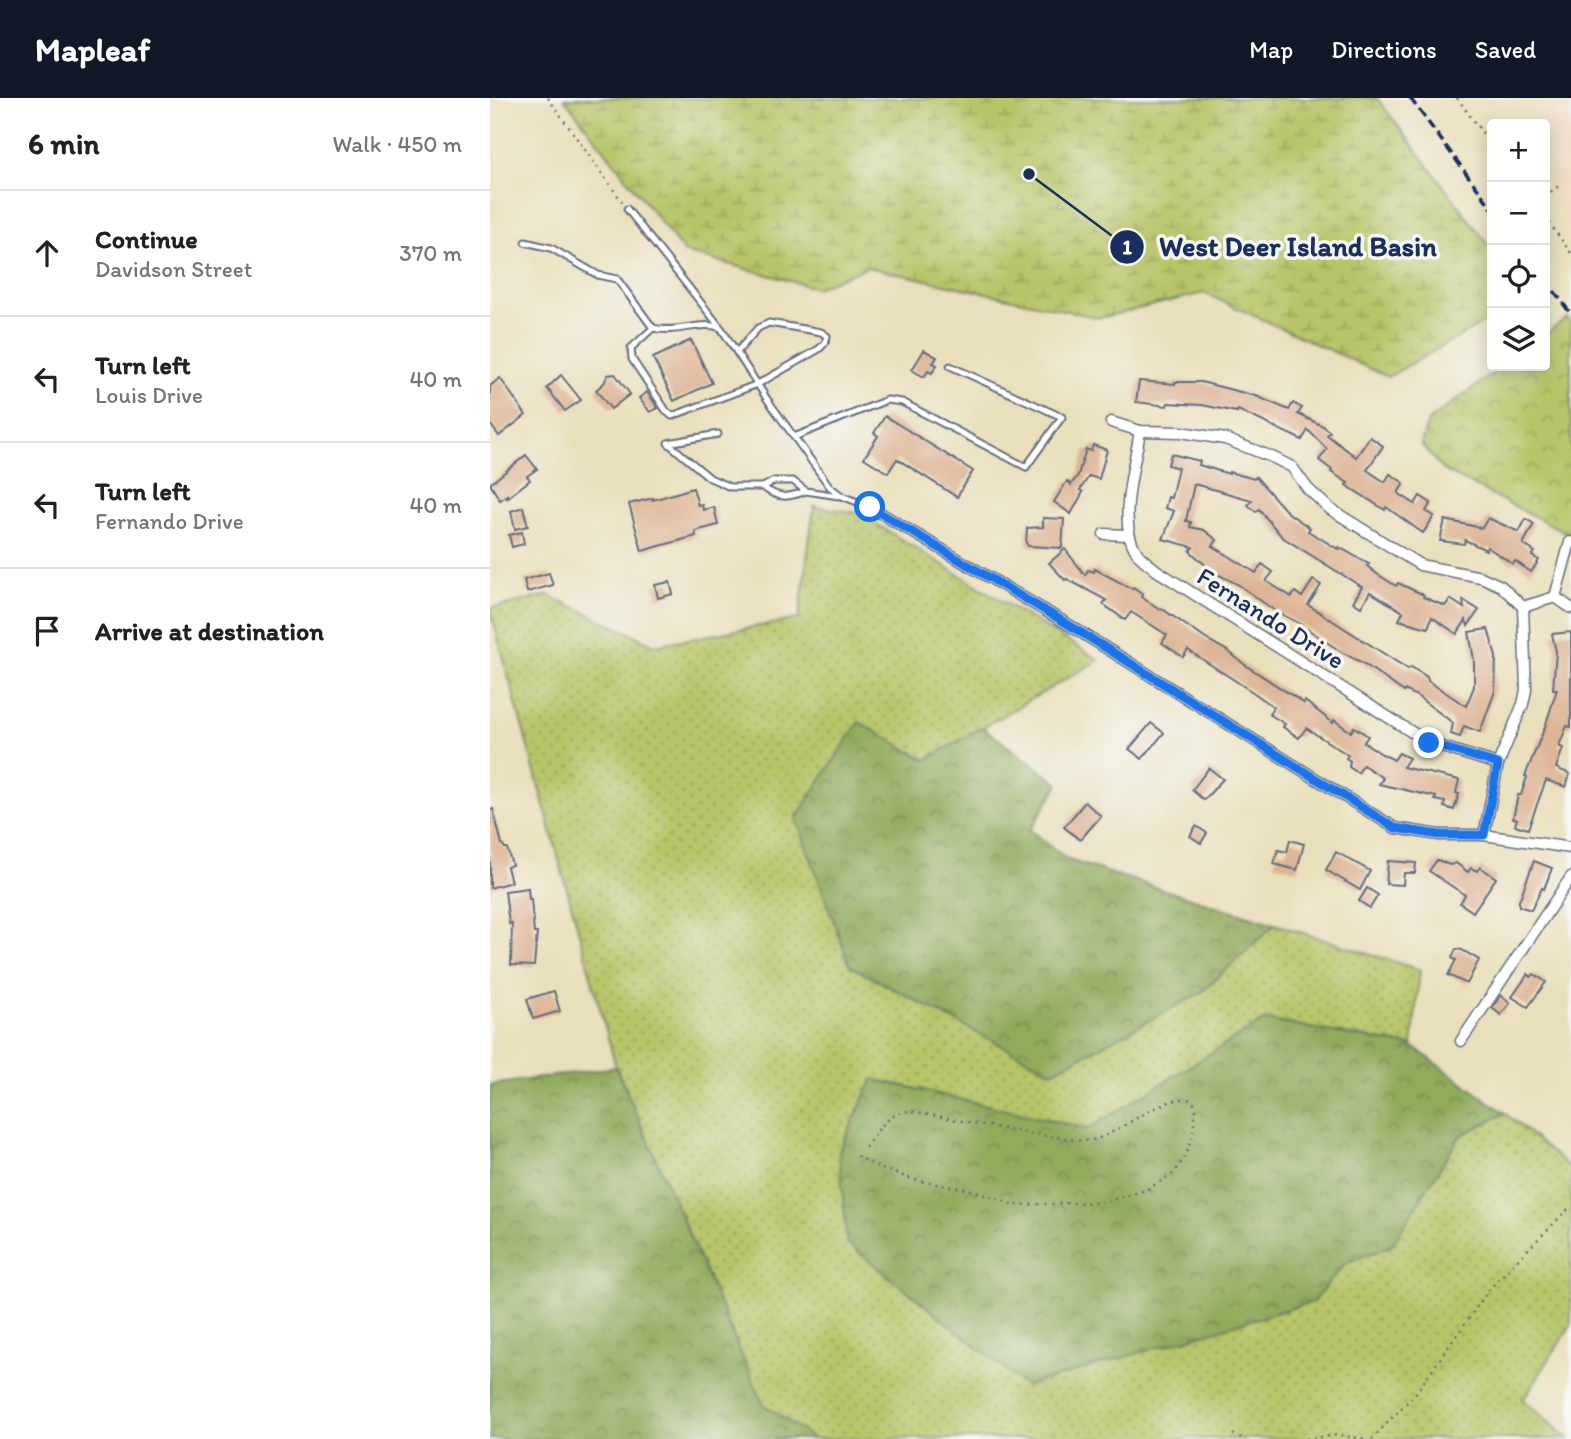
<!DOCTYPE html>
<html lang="en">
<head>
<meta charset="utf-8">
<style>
	body { margin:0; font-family:Itim,sans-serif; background:#f2f2f2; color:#202124 }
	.controls { position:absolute; right:21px; top:21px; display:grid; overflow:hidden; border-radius:7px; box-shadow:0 4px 18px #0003 }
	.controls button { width:63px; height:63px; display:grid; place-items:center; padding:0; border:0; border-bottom:2px solid #e0e0e0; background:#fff; color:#202124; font:35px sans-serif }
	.stop { position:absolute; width:21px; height:21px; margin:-16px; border:5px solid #1a73e8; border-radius:50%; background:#fff }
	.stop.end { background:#1a73e8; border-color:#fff; box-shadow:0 2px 7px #0008 }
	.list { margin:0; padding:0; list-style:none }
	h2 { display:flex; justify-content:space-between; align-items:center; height:91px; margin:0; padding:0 28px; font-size:30px }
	h2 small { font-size:23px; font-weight:400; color:#757577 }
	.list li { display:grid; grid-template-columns:46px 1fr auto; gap:21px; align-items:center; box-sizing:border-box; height:126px; padding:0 28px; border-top:2px solid #e0e0e0 }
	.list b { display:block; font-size:26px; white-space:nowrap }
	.list p { margin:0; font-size:23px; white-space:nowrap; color:#757577 }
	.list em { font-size:23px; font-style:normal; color:#757577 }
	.icon { flex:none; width:38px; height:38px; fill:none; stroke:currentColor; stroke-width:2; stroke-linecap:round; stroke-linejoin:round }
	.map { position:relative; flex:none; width:1081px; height:1341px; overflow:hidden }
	header { display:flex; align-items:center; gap:42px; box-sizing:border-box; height:98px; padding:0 35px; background:#111827; color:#fff }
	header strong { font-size:33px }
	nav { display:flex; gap:38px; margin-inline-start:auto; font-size:24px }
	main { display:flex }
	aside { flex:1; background:#fff }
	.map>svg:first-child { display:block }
	.built { fill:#eed6bb }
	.grass { fill:url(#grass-dots); stroke:#697a62; stroke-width:2 }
	.forest { fill:url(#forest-crowns); stroke:#566c5d; stroke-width:2 }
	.wetland { fill:url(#wetland-marsh); stroke:#697a62; stroke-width:2 }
	.park { fill:url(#park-crowns); stroke:#697a62; stroke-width:2 }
	.building { fill:#ddb494 }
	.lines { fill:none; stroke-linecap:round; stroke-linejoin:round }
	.lane-casing { stroke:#636d7f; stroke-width:9 }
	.street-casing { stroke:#636d7f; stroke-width:13 }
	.path { stroke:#636d7f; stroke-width:2.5; stroke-dasharray:2 5; stroke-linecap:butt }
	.lane { stroke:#fff; stroke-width:5 }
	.street { stroke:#fff; stroke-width:10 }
	.rail { stroke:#1b2f5e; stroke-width:3.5; stroke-dasharray:10 5; stroke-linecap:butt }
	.route { stroke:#1a73e8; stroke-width:9 }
	.labels { text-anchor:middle; stroke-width:7; stroke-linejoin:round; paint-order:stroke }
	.street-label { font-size:26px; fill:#1b2f5e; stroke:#f6f6f2 }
	.leader { fill:none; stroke:#1b2f5e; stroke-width:2.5 }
	.callout-dot { fill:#1b2f5e; stroke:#f6f6f2; stroke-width:2.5 }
	.mark-label { font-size:21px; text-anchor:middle; font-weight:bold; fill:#fff }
	.callout-label { font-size:28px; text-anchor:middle; font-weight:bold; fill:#1b2f5e; stroke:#f6f6f2; stroke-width:7; stroke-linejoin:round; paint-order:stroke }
</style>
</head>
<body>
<header>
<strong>Mapleaf</strong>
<nav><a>Map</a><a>Directions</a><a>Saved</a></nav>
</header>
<main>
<aside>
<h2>6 min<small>Walk · 450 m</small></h2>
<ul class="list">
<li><svg class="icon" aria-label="ahead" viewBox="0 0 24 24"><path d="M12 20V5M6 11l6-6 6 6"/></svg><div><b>Continue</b><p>Davidson Street</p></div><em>370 m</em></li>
<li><svg class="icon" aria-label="left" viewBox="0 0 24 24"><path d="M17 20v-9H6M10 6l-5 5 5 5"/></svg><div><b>Turn left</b><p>Louis Drive</p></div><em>40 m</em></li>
<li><svg class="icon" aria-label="left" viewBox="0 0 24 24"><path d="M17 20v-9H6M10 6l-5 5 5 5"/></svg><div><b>Turn left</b><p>Fernando Drive</p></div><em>40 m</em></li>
<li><svg class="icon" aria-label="arrive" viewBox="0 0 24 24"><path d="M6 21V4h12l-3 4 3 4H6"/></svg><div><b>Arrive at destination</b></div></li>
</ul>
</aside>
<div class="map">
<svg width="1081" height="1341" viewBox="0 0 1081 1341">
	<defs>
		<pattern id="grass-dots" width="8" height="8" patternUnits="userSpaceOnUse" patternTransform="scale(1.75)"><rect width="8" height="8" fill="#b7c567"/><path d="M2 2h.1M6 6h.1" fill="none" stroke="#94a058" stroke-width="1.8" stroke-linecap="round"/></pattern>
		<pattern id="forest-crowns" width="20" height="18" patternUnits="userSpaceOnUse" patternTransform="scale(1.75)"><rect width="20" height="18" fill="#91aa5c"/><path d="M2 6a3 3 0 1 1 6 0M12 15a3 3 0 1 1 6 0" fill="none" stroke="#768b4f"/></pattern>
		<pattern id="wetland-marsh" width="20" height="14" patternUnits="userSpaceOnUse" patternTransform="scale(1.75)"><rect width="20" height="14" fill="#b7c567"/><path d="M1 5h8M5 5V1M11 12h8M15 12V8" fill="none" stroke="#94a058"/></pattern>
		<pattern id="park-crowns" width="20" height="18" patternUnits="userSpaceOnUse" patternTransform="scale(1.75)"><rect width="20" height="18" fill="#b7c567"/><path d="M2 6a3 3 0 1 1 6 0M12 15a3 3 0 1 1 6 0" fill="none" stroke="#94a058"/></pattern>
	</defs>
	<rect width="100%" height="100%" fill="#f6f6f2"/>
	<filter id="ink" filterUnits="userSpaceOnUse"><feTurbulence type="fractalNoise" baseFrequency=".0143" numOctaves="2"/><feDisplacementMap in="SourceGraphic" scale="14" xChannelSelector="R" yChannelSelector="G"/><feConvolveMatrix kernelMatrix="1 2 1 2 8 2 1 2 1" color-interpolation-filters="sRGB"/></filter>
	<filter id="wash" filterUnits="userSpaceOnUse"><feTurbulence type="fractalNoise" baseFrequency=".00686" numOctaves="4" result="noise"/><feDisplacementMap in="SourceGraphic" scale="28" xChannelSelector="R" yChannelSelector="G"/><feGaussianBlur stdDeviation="1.57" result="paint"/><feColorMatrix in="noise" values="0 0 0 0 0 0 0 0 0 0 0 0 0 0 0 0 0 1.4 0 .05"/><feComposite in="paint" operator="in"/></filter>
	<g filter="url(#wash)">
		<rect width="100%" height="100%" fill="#eadfbb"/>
		<!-- built -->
		<polygon class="built" points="1063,0 1081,0 1081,133 1055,96 1055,26 1045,26"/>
		<!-- grass -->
		<polygon class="grass" points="324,408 368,415 609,562 436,662 369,625 711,895 785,826 930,872 922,948 775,922 598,1031 383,981 823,1204 855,1165 901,1148 970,1038 1015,1015 1081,1071 1081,1227 1033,1302 1079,1341 322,1341 273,1306 126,969 0,511 58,497 165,547 309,521"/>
		<!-- forest -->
		<g class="forest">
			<polygon points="369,624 436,662 492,629 569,686 540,732 578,762 785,826 711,895 562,974 360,868 306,720"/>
			<polygon points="775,922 922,948 1015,1015 970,1038 901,1148 855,1165 823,1204 536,1288 357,1145 349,1053 383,981 598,1031"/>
			<polygon points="126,969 273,1306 324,1341 0,1341 0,987"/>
		</g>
		<!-- wetland -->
		<polygon class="wetland" points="74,0 887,0 1002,152 1002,220 898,279 714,195 610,220 377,169 326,190 194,154"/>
		<!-- park -->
		<polygon class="park" points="1077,220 1081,226 1081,437 953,372 931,346 938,323 1013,268 1055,268 1055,237"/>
		<g id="blocks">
			<!-- building -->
			<g class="building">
				<polygon points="201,242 222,285 184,303 163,260"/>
				<polygon points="434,252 447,259 443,265 447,267 442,275 438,273 434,279 422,272"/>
				<polygon points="125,276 140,296 121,311 106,292 114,285 118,277"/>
				<polygon points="71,277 91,302 75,313 57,290"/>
				<polygon points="10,280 36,317 9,338 0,326 0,288"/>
				<polygon points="649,283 685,286 685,284 711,284 766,298 799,312 803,305 812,310 808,316 833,328 840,334 837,337 866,359 880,339 893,348 877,372 895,384 900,376 914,385 908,395 925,406 930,398 941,405 936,413 944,418 933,435 896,409 895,412 856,387 858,385 841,374 842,372 829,362 837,351 818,332 812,342 748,312 747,314 712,307 678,305 677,308 646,304"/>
				<polygon points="157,294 168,310 160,314 149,300"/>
				<polygon points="395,318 483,373 467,399 407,361 398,375 374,360 388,338 384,335"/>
				<polygon points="603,347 617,352 609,381 599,378 590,392 593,394 581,416 564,404 577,383 581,387 588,377 596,351 601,353"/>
				<polygon points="681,356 710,363 709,367 739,376 739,374 764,381 766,379 797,414 820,430 818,433 848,451 849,449 868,460 879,466 877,468 887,476 906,488 908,485 934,497 933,499 955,508 960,501 974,510 973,502 989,512 978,528 976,522 967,536 942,519 938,530 909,522 913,514 880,494 871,509 863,504 872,489 792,439 769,411 766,414 758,407 762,402 704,386 696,423 701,424 700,429 714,432 727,442 723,448 766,475 772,466 783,474 776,483 802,499 805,494 812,499 823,482 831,487 818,507 918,571 921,569 937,579 938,583 976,608 984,589 984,562 979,534 998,531 1006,559 1005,593 990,634 974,628 970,639 961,636 963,625 927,598 915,592 914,594 873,565 853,555 807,524 785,513 749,487 723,474 700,453 703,449 673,441 684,413 675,410 678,399 681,400 688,370 678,367"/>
				<polygon points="36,357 47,371 37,378 40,382 17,400 17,397 10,402 0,386"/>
				<polygon points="203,390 208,407 212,406 213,412 224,409 228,427 205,433 206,438 152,453 139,406 163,400 163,402"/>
				<polygon points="33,409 38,428 25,431 21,413"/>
				<polygon points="553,420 574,421 572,450 538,448 536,445 537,430 553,429"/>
				<polygon points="998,420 1029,434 1036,421 1044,426 1033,446 1045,454 1042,458 1049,462 1041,474 1025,463 1023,466 997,449 996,452 975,442 974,446 950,443 955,422 992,430"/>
				<polygon points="32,434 34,446 22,449 19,437"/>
				<polygon points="575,451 595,477 598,472 604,474 605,471 642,491 643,489 653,496 651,499 670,511 671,510 716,541 738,553 755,567 814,605 815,603 843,625 844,622 861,634 864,629 878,638 874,644 890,655 904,662 909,655 919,660 913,669 969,682 966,695 969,696 964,712 954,709 955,704 945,702 946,699 889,686 893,680 873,667 868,675 859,669 860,663 856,660 858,657 816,630 809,640 793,629 795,626 779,616 784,609 764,595 698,552 693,559 672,545 677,537 641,514 635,522 613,506 616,502 577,481 575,482 559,465"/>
				<polygon points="59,475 63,487 37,494 34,482"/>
				<polygon points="180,484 183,496 168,500 165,487"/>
				<polygon points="1081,534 1081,629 1077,628 1069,648 1073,650 1066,670 1080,676 1076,689 1056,682 1038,731 1025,727 1027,721 1023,720 1028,697 1031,697 1037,679 1035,678 1055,629 1067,591 1063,591 1066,554 1062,536"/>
				<polygon points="661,625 674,635 652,661 639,651"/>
				<polygon points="719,670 733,681 714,702 702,692"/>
				<polygon points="595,704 611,718 590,742 574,729"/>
				<polygon points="3,711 12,746 15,750 17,750 22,767 17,769 21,784 0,790 0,712"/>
				<polygon points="706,728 717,735 711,745 700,738"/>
				<polygon points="800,742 814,746 807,772 784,766 788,752 797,754"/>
				<polygon points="846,754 880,773 870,792 836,772"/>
				<polygon points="947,762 960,767 966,765 978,774 981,770 987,773 990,769 1006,780 983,814 970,805 975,797 939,773"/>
				<polygon points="898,763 926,765 925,775 914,775 913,787 896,786"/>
				<polygon points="1044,763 1062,770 1054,791 1052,790 1041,812 1029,808 1029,803"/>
				<polygon points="38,790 39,801 41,801 44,835 47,835 44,868 21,867 22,825 19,826 15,793"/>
				<polygon points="877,790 888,797 880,810 869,803"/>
				<polygon points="966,851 972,852 989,862 977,886 958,877 966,862 962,860"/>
				<polygon points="1038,876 1041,879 1044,876 1056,884 1038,909 1022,899"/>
				<polygon points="64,893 70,913 43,921 37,901"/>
				<polygon points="1011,897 1020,905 1011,917 1002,910"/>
			</g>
		</g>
	</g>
	<g filter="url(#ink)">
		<use href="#blocks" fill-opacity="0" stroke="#636d7f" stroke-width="2"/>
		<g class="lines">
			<defs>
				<g id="lane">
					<polyline points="137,111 230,229"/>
					<path d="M 35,144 L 61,150 L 108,177 L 127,181 L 163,230 C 186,236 213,222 231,230 L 277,301 L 340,389 L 352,398 L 380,409"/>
					<polyline points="163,230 141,250 142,261 177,314 182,318 268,286 329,251 335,245 337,238 331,234 279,225 268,230 247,254"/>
					<polyline points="228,336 178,345 220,380 240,389 273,389"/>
					<polyline points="304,339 397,302 412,304 536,369 572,319 460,268"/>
					<path d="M 316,393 C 298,400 288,401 273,389 L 284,383 L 303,383 L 316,393 L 349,398"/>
				</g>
				<g id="street">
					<polyline points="621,324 650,333 691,334 735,341 782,359 802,369 818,391 840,411 930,467 991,479 1011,488 1033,509 1036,592 1033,606 1008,666 994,737"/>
					<path d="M 650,333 C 645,366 627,424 646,453 C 650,461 660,466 666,472 L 939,645 L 1008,666"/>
					<polyline points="380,409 571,522 905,730 949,737 994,737 1081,750"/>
					<polyline points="614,436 638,437"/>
					<polyline points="1065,499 1080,444"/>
					<polyline points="1033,509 1065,499 1081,510"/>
					<polyline points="971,943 1081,779"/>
				</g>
			</defs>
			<!-- lane casing -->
			<use href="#lane" class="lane-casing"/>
			<!-- street casing -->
			<use href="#street" class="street-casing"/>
			<!-- path -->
			<g class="path">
				<polyline points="58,0 133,105"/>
				<polyline points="967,0 1002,48"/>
				<polyline points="1055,98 1070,87"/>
				<polyline points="1055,119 1081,155"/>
				<path d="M 367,1058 L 392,1071 L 428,1083 L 482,1092 L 524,1107 L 616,1104 L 656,1092 L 683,1076 L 695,1059 L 702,1040 L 706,1012 L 703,1003 C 682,991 629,1035 606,1041 C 593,1045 577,1040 564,1039 C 516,1032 468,1022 421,1013 C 397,1014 388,1033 374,1051"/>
				<polyline points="743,1336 754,1341"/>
				<polyline points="816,1341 847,1337 878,1341"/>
				<polyline points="882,1341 925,1296 1001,1189 1081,1108"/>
			</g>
			<!-- lane -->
			<use href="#lane" class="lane"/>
			<!-- street -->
			<use href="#street" class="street"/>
			<!-- rail -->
			<g class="rail">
				<polyline points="920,0 1002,110"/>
				<polyline points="1055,181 1081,216"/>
			</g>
		</g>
	</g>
	<g class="lines" filter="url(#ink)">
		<!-- route -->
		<polyline class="route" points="380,409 571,522 905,730 949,737 994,737 1008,666 939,645"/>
	</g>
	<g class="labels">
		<!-- street labels -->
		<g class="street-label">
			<text transform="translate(781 520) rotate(32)" y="9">Fernando Drive</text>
		</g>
	</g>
	<!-- callouts -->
	<path class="leader" d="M539 76L637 149"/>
	<g class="callout-dot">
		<circle cx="539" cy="76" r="7"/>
		<circle cx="637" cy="149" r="18"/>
	</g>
	<g class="mark-label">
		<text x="637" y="156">1</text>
	</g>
	<g class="callout-label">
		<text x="808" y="158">West Deer Island Basin</text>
	</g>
</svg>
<div class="controls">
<button>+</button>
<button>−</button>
<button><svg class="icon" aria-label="locate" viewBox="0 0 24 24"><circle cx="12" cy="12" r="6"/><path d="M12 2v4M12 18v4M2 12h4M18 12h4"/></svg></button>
<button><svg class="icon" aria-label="layers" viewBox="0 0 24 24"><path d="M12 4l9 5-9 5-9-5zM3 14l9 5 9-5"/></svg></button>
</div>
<div class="stop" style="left:380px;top:409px"></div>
<div class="stop end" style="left:939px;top:645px"></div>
</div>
</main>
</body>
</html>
